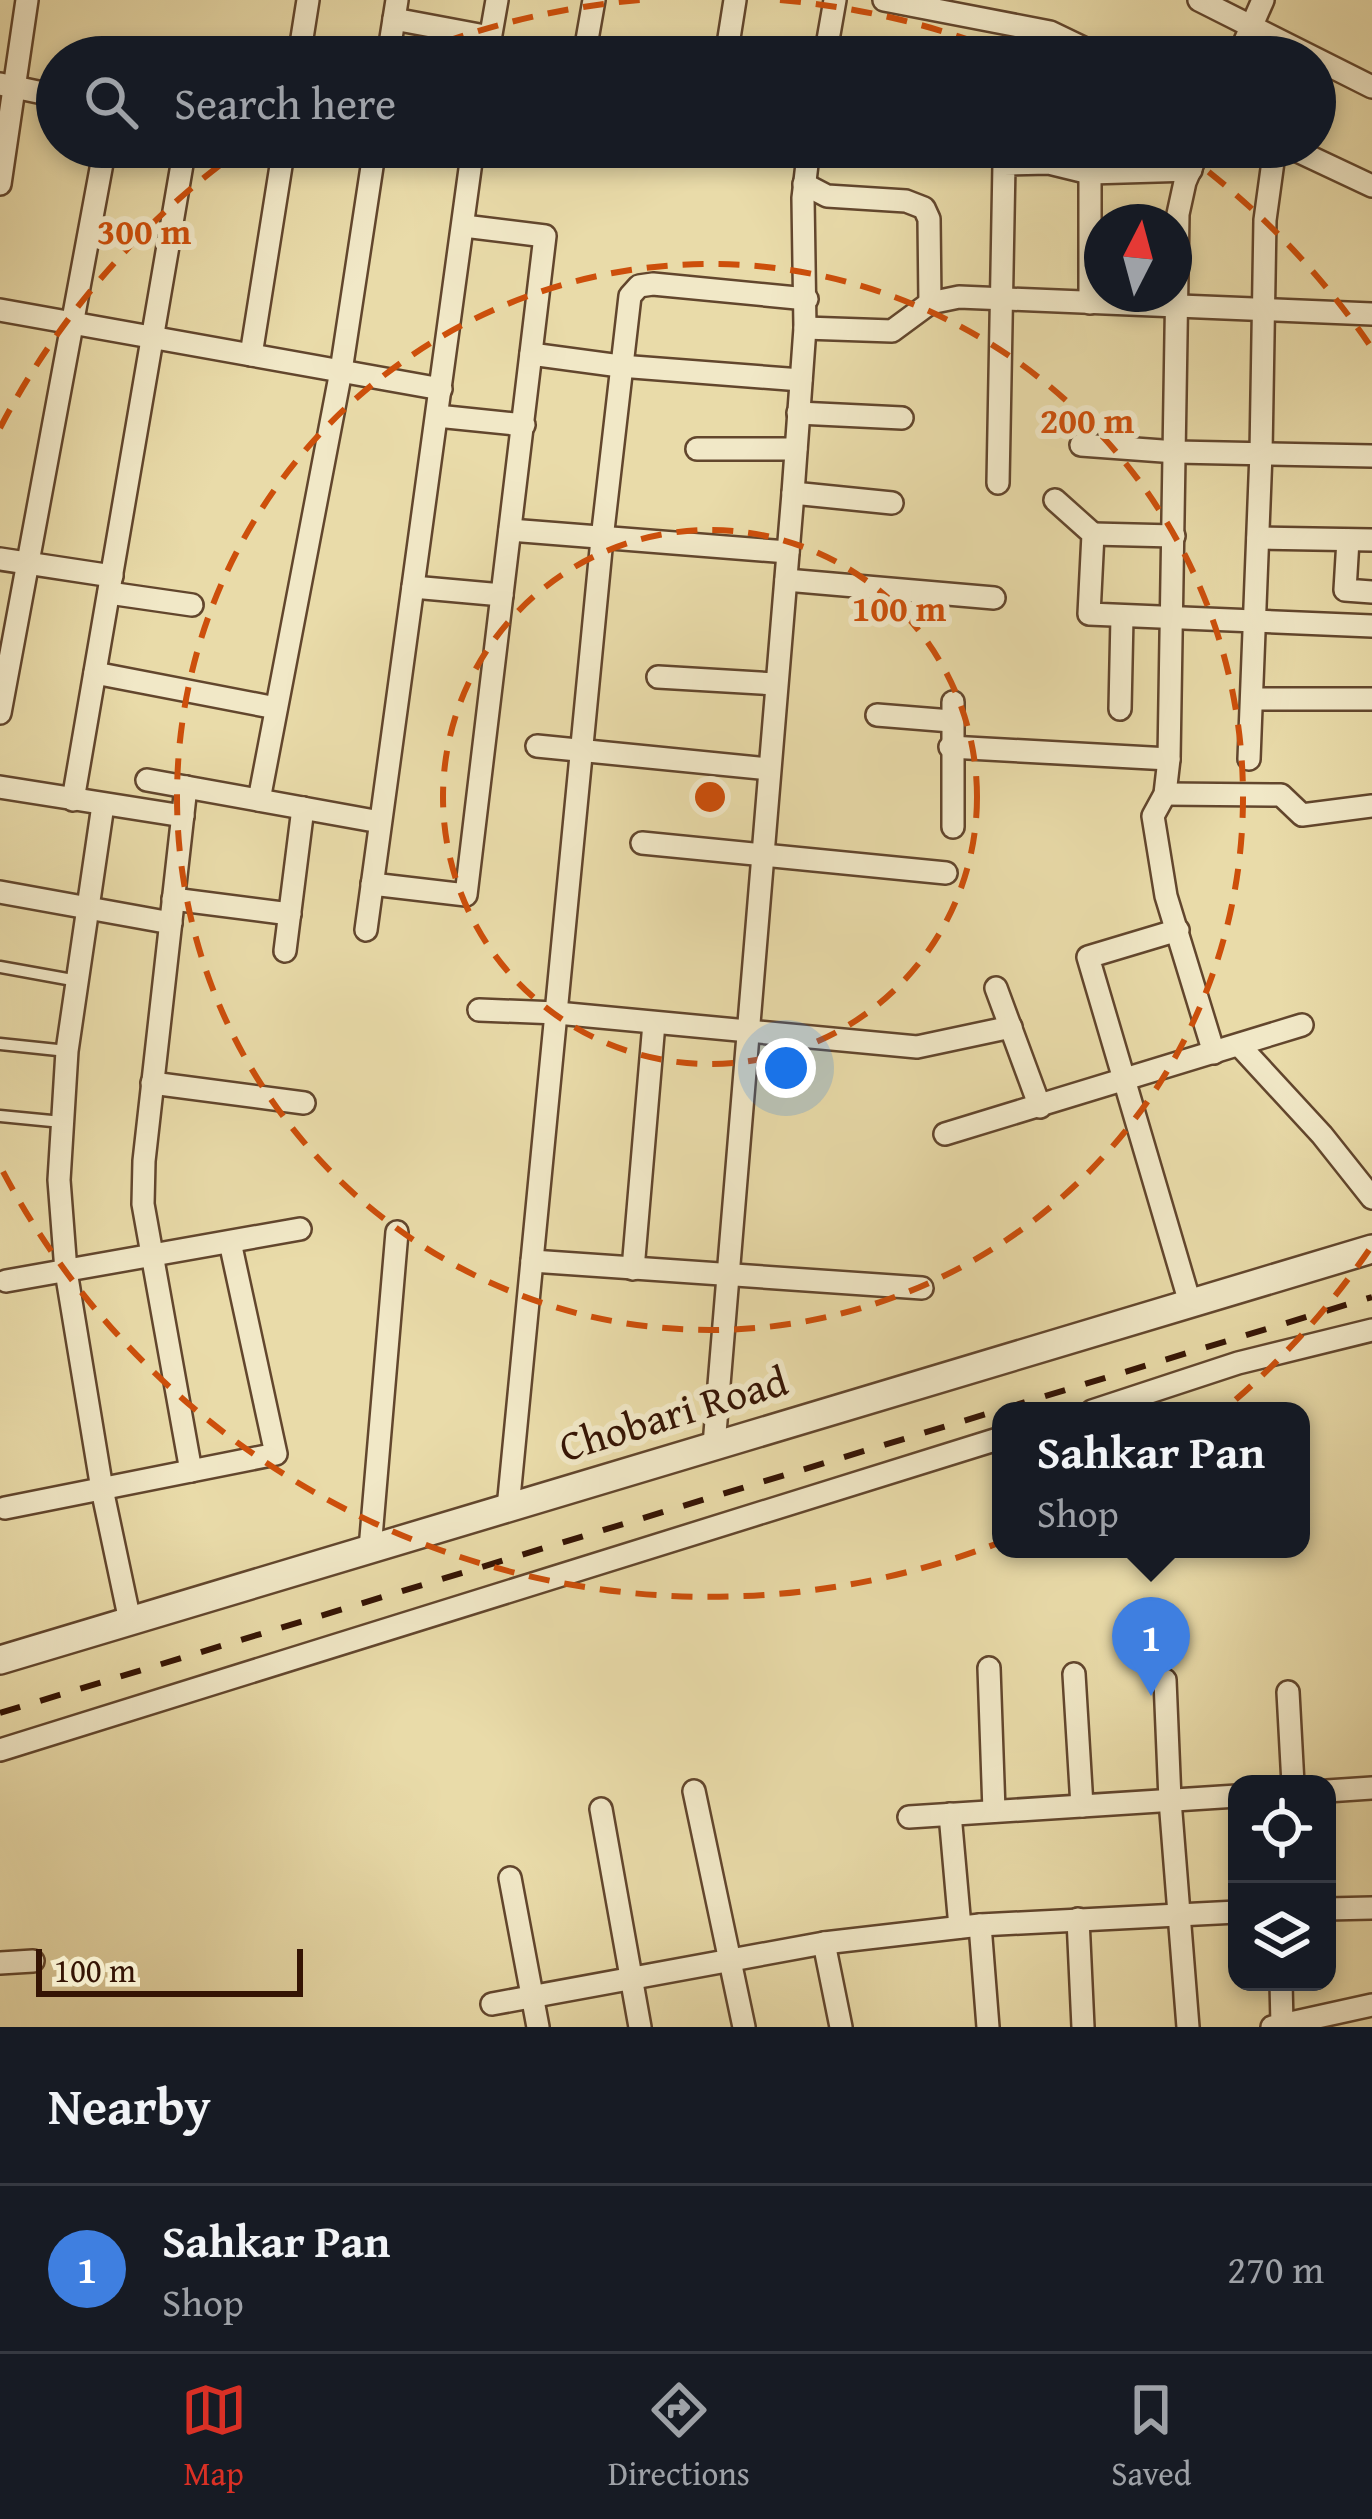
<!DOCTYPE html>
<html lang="en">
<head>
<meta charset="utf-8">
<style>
	body { margin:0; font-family:"Gentium Book Plus",serif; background:#242831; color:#f1f3f6 }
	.controls { position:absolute; right:36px; bottom:36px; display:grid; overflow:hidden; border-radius:24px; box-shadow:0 6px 18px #0003 }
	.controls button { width:108px; height:108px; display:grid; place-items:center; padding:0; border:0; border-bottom:3px solid #363941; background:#171b24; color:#f1f3f6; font:60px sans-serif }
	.compass { position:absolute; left:1084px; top:204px; width:108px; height:108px; border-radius:50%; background:#171b24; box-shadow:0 6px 18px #0003; rotate:6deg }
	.scale { position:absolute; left:36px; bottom:30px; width:267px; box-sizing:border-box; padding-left:12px; border:6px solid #351404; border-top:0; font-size:33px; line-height:42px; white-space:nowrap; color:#351404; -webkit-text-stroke:9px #f1e8c7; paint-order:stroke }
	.you { position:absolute; left:786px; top:1068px; width:42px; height:42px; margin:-30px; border:9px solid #fff; border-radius:50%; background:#1a73e8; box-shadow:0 0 0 18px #1a73e833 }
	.badge { display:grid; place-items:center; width:78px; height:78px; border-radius:50%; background:#d93025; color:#fff; font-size:39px; font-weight:700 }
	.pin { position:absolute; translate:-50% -99px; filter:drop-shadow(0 3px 6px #0008) }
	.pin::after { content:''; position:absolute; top:63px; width:42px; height:36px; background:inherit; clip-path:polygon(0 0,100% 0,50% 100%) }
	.popup { position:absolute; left:992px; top:1402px; width:318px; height:156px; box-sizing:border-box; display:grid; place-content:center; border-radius:24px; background:#171b24; filter:drop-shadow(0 3px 9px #0005); font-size:39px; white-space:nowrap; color:#9ea1a6 }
	.popup b { font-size:45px; color:#f1f3f6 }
	.popup::after { content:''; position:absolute; left:50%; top:100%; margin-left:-24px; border:24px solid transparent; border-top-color:#171b24 }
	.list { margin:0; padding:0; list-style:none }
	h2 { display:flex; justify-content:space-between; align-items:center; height:156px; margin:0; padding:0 48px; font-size:51px }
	h2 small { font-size:39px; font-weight:400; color:#9ea1a6 }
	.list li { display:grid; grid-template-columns:78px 1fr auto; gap:36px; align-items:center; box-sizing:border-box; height:168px; padding:0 48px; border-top:3px solid #363941 }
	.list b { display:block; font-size:45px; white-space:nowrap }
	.list p { margin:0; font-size:39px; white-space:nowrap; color:#9ea1a6 }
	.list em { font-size:39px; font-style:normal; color:#9ea1a6 }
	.icon { flex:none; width:66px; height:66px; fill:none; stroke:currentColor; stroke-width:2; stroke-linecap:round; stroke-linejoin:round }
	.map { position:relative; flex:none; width:1372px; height:2027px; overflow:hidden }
	.search { position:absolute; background:#171b24; box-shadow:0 6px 18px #0003; left:36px; right:36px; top:36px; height:132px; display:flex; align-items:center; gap:30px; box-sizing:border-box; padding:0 42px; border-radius:66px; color:#9ea1a6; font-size:45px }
	.sheet { height:324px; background:#171b24 }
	nav { display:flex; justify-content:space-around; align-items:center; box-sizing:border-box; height:168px; border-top:3px solid #363941; background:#171b24; font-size:33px; color:#9ea1a6 }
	nav a { display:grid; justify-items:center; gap:6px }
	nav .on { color:#d93025 }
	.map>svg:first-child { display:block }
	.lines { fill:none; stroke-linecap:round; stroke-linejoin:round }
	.service-casing { stroke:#62462d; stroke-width:15 }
	.minor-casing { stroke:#62462d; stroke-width:26 }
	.tertiary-casing { stroke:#62462d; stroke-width:32 }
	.service { stroke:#f1e8c7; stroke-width:10 }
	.minor { stroke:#f1e8c7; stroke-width:21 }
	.tertiary { stroke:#f1e8c7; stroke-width:27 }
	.rail { stroke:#351404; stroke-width:6; stroke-dasharray:21 21; stroke-linecap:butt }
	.ring { fill:none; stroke:#cd4f0b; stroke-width:6; stroke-dasharray:21 15 }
	.labels { text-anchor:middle; stroke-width:12; stroke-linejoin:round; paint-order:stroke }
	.street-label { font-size:42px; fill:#351404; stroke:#f1e8c7 }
	.centre { fill:#cd4f0b; stroke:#f1e8c7; stroke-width:6 }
	.ring-label { font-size:36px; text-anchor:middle; font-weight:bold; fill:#cd4f0b; stroke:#f1e8c7; stroke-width:12; stroke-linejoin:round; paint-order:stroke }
</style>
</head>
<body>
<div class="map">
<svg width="1372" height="2027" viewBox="0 0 1372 2027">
	<rect width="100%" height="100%" fill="#e9dba9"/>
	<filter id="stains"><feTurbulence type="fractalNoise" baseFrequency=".00167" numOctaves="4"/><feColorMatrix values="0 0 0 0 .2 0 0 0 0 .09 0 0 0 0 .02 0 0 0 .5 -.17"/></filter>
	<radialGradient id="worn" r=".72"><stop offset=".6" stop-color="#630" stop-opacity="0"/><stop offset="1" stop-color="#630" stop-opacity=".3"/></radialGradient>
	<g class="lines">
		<defs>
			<g id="service">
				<polyline points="0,967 78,981"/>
				<polyline points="0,1044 67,1051"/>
				<polyline points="0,1116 62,1122"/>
			</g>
			<g id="minor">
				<polyline points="884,0 1050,32 1102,57"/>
				<polyline points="1199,0 1372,87"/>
				<polyline points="394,19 490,37"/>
				<polyline points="655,50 687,57"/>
				<polyline points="299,57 308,0"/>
				<polyline points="388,57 397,0"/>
				<polyline points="487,57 497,0"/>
				<polyline points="584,57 594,0"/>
				<polyline points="726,57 735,0"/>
				<polyline points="825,57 835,0"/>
				<polyline points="1238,57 1263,0"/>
				<polyline points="0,84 57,96"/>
				<polyline points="1200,147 1185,182 1178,214 1169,759 1165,794 1153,816 1166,896 1214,1053"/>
				<polyline points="1289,147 1372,186"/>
				<polyline points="1090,173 1090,303"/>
				<polyline points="0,184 27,0"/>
				<polyline points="804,184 827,196 906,201 924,208 929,219 930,303"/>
				<polyline points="0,310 441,389"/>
				<polyline points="805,328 892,331 930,303 959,297 1372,314"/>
				<polyline points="531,354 620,366 801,380"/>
				<polyline points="251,355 284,147"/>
				<polyline points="798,413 902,418"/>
				<polyline points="437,416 524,425"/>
				<polyline points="1081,445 1176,452 1372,456"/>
				<polyline points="697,449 796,449"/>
				<polyline points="998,483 1004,164 1049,163 1090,173 1191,170"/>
				<polyline points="793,493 892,503"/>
				<polyline points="1055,500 1093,534 1089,614 1372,626"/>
				<polyline points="510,530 788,552"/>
				<polyline points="1093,534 1174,536"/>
				<polyline points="1258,538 1372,540"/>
				<polyline points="1348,540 1345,590 1372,592"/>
				<polyline points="0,559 112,576"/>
				<polyline points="786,580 994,598"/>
				<polyline points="413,587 502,595"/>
				<polyline points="109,593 192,605"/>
				<polyline points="95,673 276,708"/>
				<polyline points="658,677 776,684"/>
				<polyline points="1252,699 1372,699"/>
				<polyline points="1120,709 1122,617"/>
				<polyline points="0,713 105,147"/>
				<polyline points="877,715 951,721"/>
				<polyline points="537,746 769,769"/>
				<polyline points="950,747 1169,759"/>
				<polyline points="1249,759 1261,453 1265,220 1275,147"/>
				<polyline points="147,780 380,822"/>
				<polyline points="0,787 183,816"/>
				<polyline points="186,787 144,1161 143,1204 191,1471"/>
				<polyline points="1165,794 1281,795 1302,815 1372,806"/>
				<polyline points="73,800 185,147"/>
				<polyline points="259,800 341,371 375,147"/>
				<polyline points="103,805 67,1051 59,1180 66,1271 102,1489 130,1621"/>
				<polyline points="953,827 953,702"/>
				<polyline points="642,843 946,873"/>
				<polyline points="372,884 466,895 545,236 464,226"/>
				<polyline points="0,892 171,923"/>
				<polyline points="173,899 290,914"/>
				<polyline points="366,930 473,147"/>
				<polyline points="1178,930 1088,957 1190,1303"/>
				<polyline points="285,951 303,808"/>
				<polyline points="996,988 1040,1107"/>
				<polyline points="479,1010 557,1013 917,1047 1011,1027"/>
				<polyline points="1239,1045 1322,1135 1372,1198"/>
				<polyline points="152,1083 304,1103"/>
				<polyline points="945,1134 1302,1025"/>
				<polyline points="532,1261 922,1288"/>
				<polyline points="633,1269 654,1023"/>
				<polyline points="6,1281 300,1229"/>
				<polyline points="1092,1411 1238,1363 1372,1330"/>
				<polyline points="714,1445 793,493 805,328 803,198 809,147"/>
				<polyline points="5,1508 276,1454 230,1242"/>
				<polyline points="508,1508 602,539 630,296 639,286 653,284 807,299"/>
				<polyline points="370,1549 397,1232"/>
				<polyline points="989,1668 994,1811"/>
				<polyline points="1074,1674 1082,1806"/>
				<polyline points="1165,1680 1170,1800 1188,2027"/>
				<polyline points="1288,1692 1293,1784"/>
				<polyline points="0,1750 1001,1438"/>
				<polyline points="694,1791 744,2027"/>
				<polyline points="1327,1791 1372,1788"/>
				<polyline points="601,1809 640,2027"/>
				<polyline points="950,1814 960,1927"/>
				<polyline points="909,1817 1237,1796"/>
				<polyline points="510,1878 538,2027"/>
				<polyline points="1327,1909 1372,1908"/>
				<polyline points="1078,1919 1083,2027"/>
				<polyline points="980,1925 988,2027"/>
				<polyline points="824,1943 841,2027"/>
				<polyline points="0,1963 33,1961"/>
				<polyline points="1281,1982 1282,2025"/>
				<polyline points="492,2004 824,1943 980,1925 1237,1912"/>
				<polyline points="1272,2027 1372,2005"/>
			</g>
			<polyline id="tertiary" points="0,1660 1372,1249"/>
		</defs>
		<!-- service casing -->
		<use href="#service" class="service-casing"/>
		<!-- minor casing -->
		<use href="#minor" class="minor-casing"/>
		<!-- tertiary casing -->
		<use href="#tertiary" class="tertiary-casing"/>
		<!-- service -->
		<use href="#service" class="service"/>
		<!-- minor -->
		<use href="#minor" class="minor"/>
		<!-- tertiary -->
		<use href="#tertiary" class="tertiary"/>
		<!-- rail -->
		<polyline class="rail" points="0,1713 1372,1297"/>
	</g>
	<!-- distance rings -->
	<g class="ring">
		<circle cx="710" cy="797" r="267"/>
		<circle cx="710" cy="797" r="533"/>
		<path d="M1369 1250A800 800 0 0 1 0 1166M0 428A800 800 0 0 1 240 150M410 55A800 800 0 0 1 640 0M780 0A800 800 0 0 1 1010 55M1180 150A800 800 0 0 1 1369 344"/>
	</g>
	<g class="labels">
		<!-- street labels -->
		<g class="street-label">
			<text transform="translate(673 1413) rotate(-17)" y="15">Chobari Road</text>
		</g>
	</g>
	<circle cx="710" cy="797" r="18" class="centre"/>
	<g class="ring-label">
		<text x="144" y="244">300 m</text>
		<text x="1087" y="433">200 m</text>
		<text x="899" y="621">100 m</text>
	</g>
	<rect width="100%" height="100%" filter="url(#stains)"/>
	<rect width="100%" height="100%" fill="url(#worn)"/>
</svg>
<div class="controls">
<button><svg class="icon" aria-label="locate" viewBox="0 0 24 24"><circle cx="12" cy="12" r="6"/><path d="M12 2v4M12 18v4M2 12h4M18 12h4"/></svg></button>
<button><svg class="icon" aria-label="layers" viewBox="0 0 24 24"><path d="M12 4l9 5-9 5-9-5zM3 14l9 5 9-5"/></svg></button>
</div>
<svg class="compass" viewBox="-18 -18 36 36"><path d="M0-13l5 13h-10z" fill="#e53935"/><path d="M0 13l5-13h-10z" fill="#9ea1a6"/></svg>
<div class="scale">100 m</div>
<div class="you"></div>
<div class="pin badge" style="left:1151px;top:1696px;background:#3f7fe0">1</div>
<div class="popup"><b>Sahkar Pan</b>Shop</div>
<div class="search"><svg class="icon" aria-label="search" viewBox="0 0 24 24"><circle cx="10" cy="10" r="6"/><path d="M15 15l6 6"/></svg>Search here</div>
</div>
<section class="sheet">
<h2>Nearby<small></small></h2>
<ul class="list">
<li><span class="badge" style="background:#3f7fe0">1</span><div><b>Sahkar Pan</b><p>Shop</p></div><em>270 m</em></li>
</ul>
</section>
<nav>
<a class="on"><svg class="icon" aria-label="map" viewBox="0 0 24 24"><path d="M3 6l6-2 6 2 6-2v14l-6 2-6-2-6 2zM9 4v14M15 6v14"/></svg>Map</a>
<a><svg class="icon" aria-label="directions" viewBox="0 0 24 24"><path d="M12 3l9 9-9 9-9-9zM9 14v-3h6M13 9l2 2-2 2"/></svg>Directions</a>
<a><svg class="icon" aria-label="saved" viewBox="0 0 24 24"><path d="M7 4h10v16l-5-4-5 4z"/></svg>Saved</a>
</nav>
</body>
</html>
